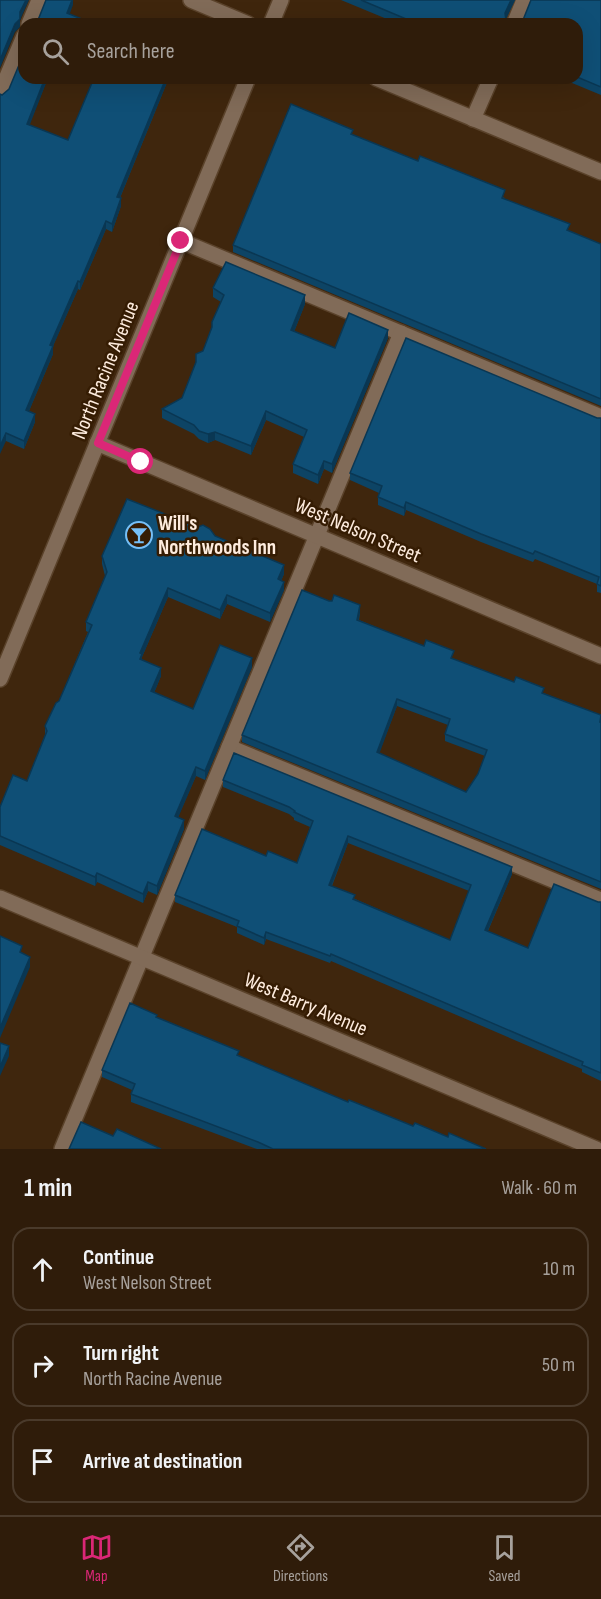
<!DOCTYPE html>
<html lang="en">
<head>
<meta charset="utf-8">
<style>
	body { margin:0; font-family:"Sofia Sans Condensed",sans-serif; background:#372513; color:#f1f3f6 }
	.stop { position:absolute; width:18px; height:18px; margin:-14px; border:4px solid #db2777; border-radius:50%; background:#fff }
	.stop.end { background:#db2777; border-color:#fff; box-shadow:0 2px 6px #0008 }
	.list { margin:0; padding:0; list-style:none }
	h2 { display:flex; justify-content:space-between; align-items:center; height:78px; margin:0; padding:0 24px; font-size:26px }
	h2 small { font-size:20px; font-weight:400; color:#a7a19c }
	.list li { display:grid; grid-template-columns:39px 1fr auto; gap:18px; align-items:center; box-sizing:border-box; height:84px; margin:0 12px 12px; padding:0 12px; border:2px solid #4a3a2b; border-radius:18px }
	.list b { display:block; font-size:22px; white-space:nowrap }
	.list p { margin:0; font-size:20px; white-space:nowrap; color:#a7a19c }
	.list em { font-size:20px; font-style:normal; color:#a7a19c }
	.icon { flex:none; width:33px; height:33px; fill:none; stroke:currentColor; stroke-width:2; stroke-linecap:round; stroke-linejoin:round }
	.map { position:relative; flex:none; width:601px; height:1149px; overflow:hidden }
	.search { position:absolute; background:#2f1c0a; box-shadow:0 6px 24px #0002; left:18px; right:18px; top:18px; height:66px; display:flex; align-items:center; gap:15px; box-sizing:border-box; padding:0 21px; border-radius:18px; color:#a7a19c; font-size:22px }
	.sheet { height:366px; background:#2f1c0a }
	nav { display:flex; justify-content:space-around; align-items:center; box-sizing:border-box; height:84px; border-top:2px solid #4a3a2b; background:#2f1c0a; font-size:16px; color:#a7a19c }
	nav a { display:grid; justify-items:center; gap:3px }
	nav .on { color:#db2777 }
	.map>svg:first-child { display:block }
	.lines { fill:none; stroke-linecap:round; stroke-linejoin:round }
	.service-casing { stroke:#5a422a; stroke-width:18 }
	.minor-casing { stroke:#5a422a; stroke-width:18 }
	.tertiary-casing { stroke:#5a422a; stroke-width:18 }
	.service { stroke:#816b58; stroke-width:15 }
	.minor { stroke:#816b58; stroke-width:15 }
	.tertiary { stroke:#816b58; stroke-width:15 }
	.wall { fill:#0d4465; fill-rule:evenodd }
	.shaded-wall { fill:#0a3753 }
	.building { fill:#0f4f76; stroke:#0a3753; stroke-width:1.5; fill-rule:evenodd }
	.route { stroke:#db2777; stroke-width:8 }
	.labels { text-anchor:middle; stroke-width:5; stroke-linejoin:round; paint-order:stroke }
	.street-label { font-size:21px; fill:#feecde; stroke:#351c03 }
	.poi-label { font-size:21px; font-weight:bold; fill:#feecde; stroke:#351c03; text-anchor:start }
</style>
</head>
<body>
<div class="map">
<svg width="601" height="1149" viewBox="0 0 601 1149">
	<rect width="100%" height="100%" fill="#3f260d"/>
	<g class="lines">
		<defs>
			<g id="service">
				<polyline points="29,24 39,0"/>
				<polyline points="514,24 524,0"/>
				<polyline points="0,93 24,36"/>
				<polyline points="473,119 491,78"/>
				<polyline points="181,241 601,417"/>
				<polyline points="229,747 601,900"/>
				<polyline points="62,1149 401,333"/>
			</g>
			<g id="minor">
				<polyline points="191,0 248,24"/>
				<polyline points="376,78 601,172"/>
				<polyline points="97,443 601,656"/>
				<polyline points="0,898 596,1149"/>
			</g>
			<g id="tertiary">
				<polyline points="271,24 281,0"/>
				<polyline points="0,679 248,78"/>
			</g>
		</defs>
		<!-- service casing -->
		<use href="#service" class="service-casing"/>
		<!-- minor casing -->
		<use href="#minor" class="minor-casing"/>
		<!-- tertiary casing -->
		<use href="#tertiary" class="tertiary-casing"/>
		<!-- service -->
		<use href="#service" class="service"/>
		<!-- minor -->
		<use href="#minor" class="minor"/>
		<!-- tertiary -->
		<use href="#tertiary" class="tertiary"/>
	</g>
	<!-- wall -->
	<g class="wall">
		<polygon points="341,0 515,0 506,19 506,21 509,24 399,24"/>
		<polygon points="601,0 601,95 560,78 577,78 577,24"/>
		<polygon points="48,78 29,125 68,140 93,81 85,78 168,78 168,80 120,198 121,206 112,232 106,229 80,290 78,289 53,346 53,354 29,411 35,422 24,449 6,441 2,95"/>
		<polygon points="353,135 505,198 504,199 570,231 601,244 601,406 233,252 233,245"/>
		<polygon points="213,288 305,304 294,332 335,348 388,338 332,473 324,469 318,484 293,473 293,464 304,437 266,420 251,455 215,440 208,443 199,439 194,434 162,418 162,409 182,398 203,351 212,329 212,322 221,302 213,297"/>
		<polygon points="597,418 601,418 601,593 597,592 597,584 535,559 533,562 481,542 406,510 404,516 378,505 378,497 379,493 350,480 350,473"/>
		<polygon points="215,536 284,574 281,581 284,590 270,622 227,604 220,619 168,597 142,657 142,660 161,676 154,693 193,709 252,667 205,780 196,776 178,817 184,829 157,895 148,891 143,903 97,882 95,886 0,845 0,807 27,781 45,735 45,726 59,701 88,632 86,631 86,622 105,576 102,564 102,556"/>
		<path d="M 360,612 L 359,620 L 454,659 L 601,715 L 601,889 L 242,742 L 242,735 ZM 397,706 L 448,725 L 445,734 L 445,741 L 485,756 L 478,774 L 466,792 L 379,753 Z"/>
		<path d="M 223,780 L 512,874 L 488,931 L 528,948 L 598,902 L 601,902 L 601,1081 L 582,1072 L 582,1069 L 331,961 L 330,963 L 266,939 L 264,945 L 237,933 L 237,927 L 175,902 L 175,895 L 266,856 L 297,863 L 310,827 L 294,820 L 294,818 L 289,814 L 223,787 ZM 348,843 L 469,891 L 450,940 L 355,899 L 332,886 Z"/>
		<polygon points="157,1018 239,1056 348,1102 413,1126 486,1149 257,1149 131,1102 131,1094 132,1090 102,1077 102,1070"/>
	</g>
	<!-- shaded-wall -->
	<g class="shaded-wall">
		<polygon points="26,0 29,0 20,20 20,27 15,32 0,68 0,60"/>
		<polygon points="72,0 73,0 73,5 67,21 67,13"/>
		<polygon points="511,0 515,0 505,21 505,13"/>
		<polygon points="45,78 48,78 27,132 27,124"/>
		<polygon points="166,78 168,78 168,80 117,205 117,197"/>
		<polygon points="121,198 121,206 112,232 112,224"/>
		<polygon points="106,221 106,229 80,290 80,282"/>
		<polygon points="78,281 78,289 50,353 50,345"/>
		<polygon points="305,295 305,304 291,339 291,330"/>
		<polygon points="388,330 388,338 332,473 332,464"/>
		<polygon points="53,346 53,354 26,418 26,410"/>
		<polygon points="266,411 266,420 251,455 251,446"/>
		<polygon points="35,414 35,422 24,449 24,441"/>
		<polygon points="215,432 215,440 208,443 208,434"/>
		<polygon points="6,433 6,441 0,454 0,446"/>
		<polygon points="324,461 324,469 318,484 318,475"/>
		<polygon points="406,502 406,510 404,516 404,508"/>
		<polygon points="284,565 284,574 278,588 278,579"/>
		<polygon points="284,582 284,590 270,622 270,613"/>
		<polygon points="168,588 168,597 142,657 142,663 140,668 140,653"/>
		<polygon points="227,595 227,604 220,619 220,610"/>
		<polygon points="360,605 360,612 357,627 357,620"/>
		<polygon points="252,658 252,667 205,780 205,771"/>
		<polygon points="161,668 161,676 151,700 151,691"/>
		<polygon points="397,699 397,706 377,760 377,752"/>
		<polygon points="196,767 196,776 175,825 175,816"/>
		<polygon points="184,820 184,829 157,895 157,886"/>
		<polygon points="348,836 348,843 329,892 329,885"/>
		<polygon points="512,867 512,874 485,937 485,930"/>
		<polygon points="97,873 97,882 95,886 95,877"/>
		<polygon points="148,882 148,891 143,903 143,894"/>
		<polygon points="266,932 266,939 264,945 264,938"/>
		<polygon points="30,957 30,967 0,1038 0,1028"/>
		<polygon points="9,1046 9,1056 0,1076 0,1067"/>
	</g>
	<!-- building -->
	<g class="building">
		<polygon points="0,0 26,0 20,12 20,19 15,24 0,60"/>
		<polygon points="46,0 72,0 67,13 94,24 34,24 38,20"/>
		<polygon points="361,0 511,0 505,13 506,21 509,24 418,24"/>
		<polygon points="531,0 601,0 601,87 577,77 577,24 518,24 523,20"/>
		<polygon points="119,20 130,24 117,24"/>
		<polygon points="24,53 24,78 45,78 27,124 68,140 94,78 166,78 117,197 121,198 112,224 106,221 80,282 78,281 50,345 53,346 26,410 35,414 24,441 6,433 0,446 0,94 2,95 9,89"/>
		<polygon points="291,104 353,130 351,134 418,161 420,156 505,190 502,198 570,224 567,230 601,244 601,399 233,245"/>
		<polygon points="226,262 305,295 291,330 335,348 349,313 388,330 332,464 324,461 318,475 293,464 307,430 266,411 251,446 215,432 208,434 199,431 194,425 162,409 182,398 196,362 196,354 203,351 212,327 212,322 224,295 213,288"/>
		<polygon points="406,338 597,418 601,418 601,586 597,584 599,577 535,551 533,554 481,534 406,502 404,508 378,497 382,486 350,473"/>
		<polygon points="127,499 198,527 203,525 210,529 215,536 284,565 278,579 284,582 270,613 227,595 220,610 168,588 140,653 142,654 140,659 161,668 151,691 193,709 220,645 252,658 205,771 196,767 175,816 184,820 157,886 148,882 143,894 97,873 95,877 0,836 0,807 13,775 27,781 47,731 45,726 56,703 59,701 92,625 86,622 107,572 102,556"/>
		<path d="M 302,590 L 329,601 L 332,601 L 334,595 L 360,605 L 357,620 L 424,646 L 426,640 L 454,651 L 451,658 L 514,682 L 516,677 L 544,688 L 542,693 L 601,715 L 600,722 L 601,722 L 601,882 L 242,735 ZM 397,699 L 450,719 L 445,734 L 487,750 L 478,774 L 466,792 L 377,752 Z"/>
		<path d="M 234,753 L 512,867 L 485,930 L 528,948 L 554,884 L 598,902 L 601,902 L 601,1073 L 582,1065 L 583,1062 L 331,954 L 330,956 L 266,932 L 264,938 L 237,926 L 239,921 L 175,895 L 202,829 L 266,856 L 268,851 L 297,863 L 313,821 L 294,812 L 295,811 L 289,807 L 223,780 ZM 348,836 L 471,885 L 450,940 L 353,899 L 355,895 L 329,885 Z"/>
		<polygon points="0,936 22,946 20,952 30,957 0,1028"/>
		<polygon points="130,1003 157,1015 156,1017 239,1051 237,1055 348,1102 349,1100 413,1126 415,1123 448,1137 449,1133 486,1149 273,1149 258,1142 131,1094 135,1084 102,1070"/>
		<polygon points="0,1043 9,1046 0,1067"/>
		<polygon points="81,1122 113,1136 117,1129 161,1149 69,1149"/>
	</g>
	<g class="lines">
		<!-- route -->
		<polyline class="route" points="141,462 98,443 181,241"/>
	</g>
	<!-- icons -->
	<defs>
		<symbol id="bar-ring" viewBox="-11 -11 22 22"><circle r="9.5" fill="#351c03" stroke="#76c0f7" stroke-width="1.5"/><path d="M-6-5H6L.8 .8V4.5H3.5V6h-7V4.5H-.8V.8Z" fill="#76c0f7"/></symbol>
	</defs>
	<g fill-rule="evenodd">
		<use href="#bar-ring" x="124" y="520" width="30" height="30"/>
	</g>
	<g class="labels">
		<!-- street labels -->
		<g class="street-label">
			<text transform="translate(105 370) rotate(-68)" y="7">North Racine Avenue</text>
			<text transform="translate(358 530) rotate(23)" y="7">West Nelson Street</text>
			<text transform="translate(306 1004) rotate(23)" y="7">West Barry Avenue</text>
		</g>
		<!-- poi labels -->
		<g class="poi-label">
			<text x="158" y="530">Will's<tspan x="158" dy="24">Northwoods Inn</tspan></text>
		</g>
	</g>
</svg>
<div class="stop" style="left:141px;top:462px"></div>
<div class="stop end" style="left:181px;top:241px"></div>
<div class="search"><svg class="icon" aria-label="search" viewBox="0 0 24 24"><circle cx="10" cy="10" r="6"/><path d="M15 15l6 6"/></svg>Search here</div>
</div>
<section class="sheet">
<h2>1 min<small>Walk · 60 m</small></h2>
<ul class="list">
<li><svg class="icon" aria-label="ahead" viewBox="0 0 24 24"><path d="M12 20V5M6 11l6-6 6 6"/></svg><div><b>Continue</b><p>West Nelson Street</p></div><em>10 m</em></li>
<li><svg class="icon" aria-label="right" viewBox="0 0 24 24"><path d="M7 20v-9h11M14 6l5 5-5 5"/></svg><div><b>Turn right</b><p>North Racine Avenue</p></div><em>50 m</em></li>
<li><svg class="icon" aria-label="arrive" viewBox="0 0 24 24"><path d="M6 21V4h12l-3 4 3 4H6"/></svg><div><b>Arrive at destination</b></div></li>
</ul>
</section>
<nav>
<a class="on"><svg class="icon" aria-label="map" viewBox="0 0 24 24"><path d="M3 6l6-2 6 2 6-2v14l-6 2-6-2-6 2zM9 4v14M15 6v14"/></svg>Map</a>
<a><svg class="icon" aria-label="directions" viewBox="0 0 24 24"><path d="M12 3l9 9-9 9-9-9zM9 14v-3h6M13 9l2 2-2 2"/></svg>Directions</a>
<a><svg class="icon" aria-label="saved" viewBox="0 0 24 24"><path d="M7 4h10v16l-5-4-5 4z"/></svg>Saved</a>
</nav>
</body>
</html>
